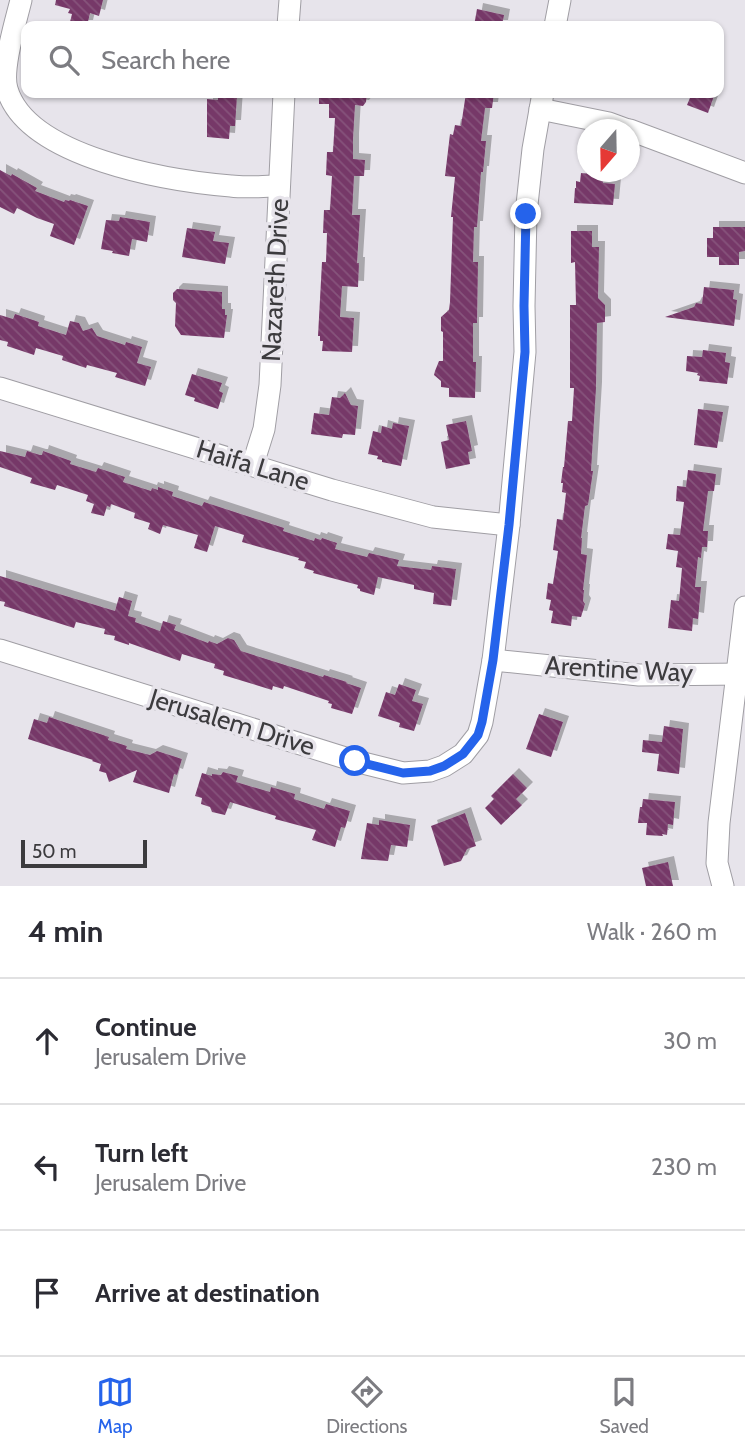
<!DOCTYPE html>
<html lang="en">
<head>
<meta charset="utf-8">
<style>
	body { margin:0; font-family:Cabin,sans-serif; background:#f7f7f7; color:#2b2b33 }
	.compass { position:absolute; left:577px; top:119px; width:63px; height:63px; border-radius:50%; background:#fff; box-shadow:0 2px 5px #0004; rotate:200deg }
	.scale { position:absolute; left:21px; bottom:18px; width:126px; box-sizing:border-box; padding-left:7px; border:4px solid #3c3b3e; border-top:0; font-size:19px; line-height:24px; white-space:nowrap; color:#3c3b3e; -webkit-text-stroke:5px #e7e4eb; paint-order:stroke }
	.stop { position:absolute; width:21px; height:21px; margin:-16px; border:5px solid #2563eb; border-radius:50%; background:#fff }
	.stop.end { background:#2563eb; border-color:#fff; box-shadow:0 2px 7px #0008 }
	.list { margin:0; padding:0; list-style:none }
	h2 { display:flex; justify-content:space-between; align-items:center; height:91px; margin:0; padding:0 28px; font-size:30px }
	h2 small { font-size:23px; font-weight:400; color:#7c7c81 }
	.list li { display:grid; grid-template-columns:46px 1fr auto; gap:21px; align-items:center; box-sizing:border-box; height:126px; padding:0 28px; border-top:2px solid #e1e1e2 }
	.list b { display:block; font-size:26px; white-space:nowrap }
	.list p { margin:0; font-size:23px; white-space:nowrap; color:#7c7c81 }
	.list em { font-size:23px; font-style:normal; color:#7c7c81 }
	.icon { flex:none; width:38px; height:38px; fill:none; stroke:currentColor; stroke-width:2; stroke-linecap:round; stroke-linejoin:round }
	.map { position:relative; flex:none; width:745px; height:886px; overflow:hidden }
	.search { position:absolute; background:#fff; box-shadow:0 2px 5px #0004; left:21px; right:21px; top:21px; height:77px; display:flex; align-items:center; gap:18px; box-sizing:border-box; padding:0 24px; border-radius:14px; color:#7c7c81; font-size:26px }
	.sheet { height:469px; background:#fff }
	nav { display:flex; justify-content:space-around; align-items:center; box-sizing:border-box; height:98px; border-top:2px solid #e1e1e2; background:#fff; font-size:19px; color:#7c7c81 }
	nav a { display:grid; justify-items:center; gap:4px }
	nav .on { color:#2563eb }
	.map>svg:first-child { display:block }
	.building { fill:url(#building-back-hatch); filter:url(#shadow) }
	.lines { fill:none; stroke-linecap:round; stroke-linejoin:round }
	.minor-casing { stroke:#a09ea4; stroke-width:23 }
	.minor { stroke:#fff; stroke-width:21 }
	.route { stroke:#2563eb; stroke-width:9 }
	.labels { text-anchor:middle; stroke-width:7; stroke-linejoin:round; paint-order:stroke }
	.street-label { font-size:26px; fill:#3c3b3e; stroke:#e7e4eb }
</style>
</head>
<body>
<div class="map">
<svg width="745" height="886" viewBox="0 0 745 886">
	<defs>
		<pattern id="building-back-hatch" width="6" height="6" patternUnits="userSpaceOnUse" patternTransform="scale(1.75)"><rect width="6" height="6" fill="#763868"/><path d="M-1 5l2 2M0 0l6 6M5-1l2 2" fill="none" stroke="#86547b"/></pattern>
		<filter id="shadow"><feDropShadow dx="6" dy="-6" stdDeviation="0" flood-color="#0004"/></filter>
	</defs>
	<rect width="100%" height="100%" fill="#e7e4eb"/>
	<!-- building -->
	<g class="building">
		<polygon points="56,0 103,0 99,16 90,13 87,26 69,26 72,14 68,13 70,9 55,5"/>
		<polygon points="477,9 504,15 502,26 474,26"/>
		<polygon points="319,93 367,93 366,102 363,106 355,105 353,139 353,159 365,160 364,176 354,176 352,215 360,215 357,263 359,263 358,287 342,286 340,317 354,318 352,352 322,351 323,341 320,341 320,336 318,336 322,262 326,262 327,233 323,233 324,210 330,210 332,176 326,175 327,152 333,152 335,118 329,118 329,104 319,104"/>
		<polygon points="466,93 494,93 492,108 485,108 481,141 486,141 483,172 481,172 477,227 474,227 473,262 478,262 477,323 473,323 473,362 476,362 475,398 449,397 449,388 441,387 441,381 434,375 435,371 439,361 443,361 443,332 441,331 441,317 449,310 450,302 453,217 451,217 455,177 445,176 450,134 453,135 455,125 461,126"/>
		<polygon points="692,93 715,93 708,113 687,105"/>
		<polygon points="218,95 237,96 235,126 230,126 229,139 207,137 207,99 218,100"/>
		<polygon points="0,170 11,176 12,174 37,188 35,191 64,202 65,200 69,201 70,200 88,206 74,245 50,236 54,224 37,218 17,208 14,214 0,207"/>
		<polygon points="581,173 604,175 603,183 615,184 613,205 574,203 575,188 576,188 576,181 580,182"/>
		<polygon points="120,217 150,222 147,242 132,239 129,256 112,253 113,251 101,249 106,220 119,221"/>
		<polygon points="713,227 745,227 745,251 739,252 739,265 719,265 719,257 707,257 707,238 713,238"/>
		<polygon points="187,228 215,232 213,241 229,243 225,264 182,257"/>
		<polygon points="571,231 592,231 592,247 599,247 598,298 605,305 605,322 597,323 596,388 591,471 593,471 588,505 585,506 581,538 582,538 581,554 587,555 583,590 584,590 583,601 585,604 581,617 572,616 571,626 551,623 553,611 549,610 551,600 546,599 548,583 553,584 558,551 553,550 557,519 563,520 566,493 562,492 563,483 561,483 563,467 564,467 568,421 572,421 574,388 570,388 570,305 576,305 575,262 571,263"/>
		<polygon points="704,287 734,290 733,299 737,300 734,326 665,317 694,307 696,303 702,304"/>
		<polygon points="177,289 222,292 222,309 225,309 225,315 227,315 224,338 181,335 175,326 176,303 173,300 173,293"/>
		<polygon points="15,314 39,322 38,326 66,335 70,321 79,323 83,331 92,328 97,336 125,345 126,342 142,347 137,363 151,367 145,386 115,377 117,373 87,365 86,368 62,360 63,356 36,348 34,355 7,346 8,342 0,340 0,315 13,319"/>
		<polygon points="703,350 726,353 725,362 730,363 727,384 699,381 700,376 697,375 698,373 686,371 687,356 702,357"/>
		<polygon points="192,374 222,383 219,391 223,393 218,409 194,401 195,398 185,395"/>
		<polygon points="345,393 351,405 358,406 355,435 343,434 342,438 311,434 314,413 329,415 332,397 340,398"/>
		<polygon points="698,409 723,412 717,448 694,445"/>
		<polygon points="466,421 472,451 468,452 470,464 446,469 441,442 449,440 446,425"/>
		<polygon points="393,423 409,426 401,466 382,462 382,460 377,459 378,456 368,454 373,431 381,433 382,426 392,429"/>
		<polygon points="0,451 25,457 27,451 40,455 42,455 43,451 71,461 70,464 96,472 98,468 125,477 123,482 151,491 152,488 158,490 158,487 173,492 172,496 202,506 204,502 284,528 283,531 314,541 315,538 321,540 322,538 337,543 335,549 367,557 369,553 399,560 397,566 431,570 432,566 456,569 451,606 433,604 434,593 414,589 414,585 378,577 374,595 360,591 360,589 357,588 358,585 313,573 314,571 304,568 306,562 298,560 299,558 242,542 244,535 215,526 207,552 194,548 198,535 163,525 160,534 148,529 150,523 134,518 135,513 111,504 110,507 107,506 104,516 91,513 94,504 86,501 88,495 57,485 55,490 30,483 32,478 0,467"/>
		<polygon points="688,470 716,474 714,491 708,491 703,531 708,531 707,547 702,547 701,558 698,557 695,587 701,587 698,619 693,618 692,631 668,628 671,600 679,601 682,568 676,567 678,551 666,549 668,534 680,535 684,502 676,501 677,486 686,487"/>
		<polygon points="0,576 115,611 119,597 132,601 128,616 136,618 135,622 160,631 163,621 176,625 174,630 208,643 209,641 217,644 228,638 234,640 241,651 323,677 324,675 347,682 346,683 361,688 352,714 331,708 332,704 328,703 329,701 284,686 283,689 273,686 272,690 223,675 224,671 214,668 215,664 182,654 180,661 129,643 129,645 114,640 115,636 104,634 105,629 76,622 74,628 4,606 5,602 0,601"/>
		<polygon points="399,684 416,690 412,701 423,704 414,731 399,727 400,723 378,716 386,692 395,695"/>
		<polygon points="539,714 563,722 551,757 526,749"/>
		<polygon points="49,717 109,737 108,740 127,746 126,749 150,755 157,751 182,759 177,775 174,774 169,793 133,782 137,770 109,782 106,773 99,771 101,764 92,761 93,760 28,739 34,719 47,723"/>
		<polygon points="664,726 683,729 679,774 657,771 659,754 642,752 643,740 662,742"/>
		<polygon points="223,772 238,776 236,782 270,792 271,787 295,794 294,799 324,809 326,804 350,811 345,828 341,827 335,847 312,840 316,830 275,819 276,816 230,802 225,815 212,812 210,807 201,804 202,798 195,796 202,773 212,776 212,774 221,775"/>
		<polygon points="513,774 527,788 516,799 522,805 501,825 485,808 494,799 491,796"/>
		<polygon points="643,799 675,802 673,825 668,824 667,835 662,834 663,836 646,835 647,823 638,823 640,807 642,807"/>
		<polygon points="465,813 476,846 467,849 461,861 444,866 431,826"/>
		<polygon points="379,820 410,825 407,847 391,845 388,861 361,859 367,823 379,825"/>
		<polygon points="668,862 673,886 646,886 642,868"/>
	</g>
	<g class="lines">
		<defs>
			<g id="minor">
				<path d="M 21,0 C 16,21 1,69 7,89 C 27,158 170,181 231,186 C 247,188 263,186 279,186"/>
				<polyline points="288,26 290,0"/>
				<polyline points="555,26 560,0"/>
				<polyline points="540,109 609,123 628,130"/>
				<polyline points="630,130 745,173"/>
				<polyline points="0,388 332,490 433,517 509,525"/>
				<polyline points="253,464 264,429 270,385 284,93"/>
				<polyline points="0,650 355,761 403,773 430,771 444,766 463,754 478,735 482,722 493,660 509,525 525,352 524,306 526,214 533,149 543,93"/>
				<polyline points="493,660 639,675 745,674"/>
				<polyline points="723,886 717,863 719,823 745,607"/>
			</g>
		</defs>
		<!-- minor casing -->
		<use href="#minor" class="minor-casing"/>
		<!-- minor -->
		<use href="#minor" class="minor"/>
	</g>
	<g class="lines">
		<!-- route -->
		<polyline class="route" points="355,761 403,773 430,771 444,766 463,754 478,735 482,722 493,660 509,525 525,352 524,306 526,214"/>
	</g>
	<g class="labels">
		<!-- street labels -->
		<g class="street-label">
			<text transform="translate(275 280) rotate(-87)" y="9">Nazareth Drive</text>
			<text transform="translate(253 465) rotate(17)" y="9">Haifa Lane</text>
			<text transform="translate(619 669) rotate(3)" y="9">Arentine Way</text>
			<text transform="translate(232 722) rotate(17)" y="9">Jerusalem Drive</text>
		</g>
	</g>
</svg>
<svg class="compass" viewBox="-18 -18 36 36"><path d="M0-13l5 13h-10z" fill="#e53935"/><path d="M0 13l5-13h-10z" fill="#7c7c81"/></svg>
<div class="scale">50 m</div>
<div class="stop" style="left:355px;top:761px"></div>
<div class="stop end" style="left:526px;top:214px"></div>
<div class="search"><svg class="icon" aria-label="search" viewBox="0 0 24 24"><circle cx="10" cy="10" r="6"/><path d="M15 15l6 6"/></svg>Search here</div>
</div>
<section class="sheet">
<h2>4 min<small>Walk · 260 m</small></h2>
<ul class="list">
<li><svg class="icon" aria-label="ahead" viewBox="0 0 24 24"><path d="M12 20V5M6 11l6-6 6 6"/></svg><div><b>Continue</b><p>Jerusalem Drive</p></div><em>30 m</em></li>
<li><svg class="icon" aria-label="left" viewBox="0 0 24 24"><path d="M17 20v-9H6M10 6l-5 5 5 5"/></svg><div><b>Turn left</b><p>Jerusalem Drive</p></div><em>230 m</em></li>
<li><svg class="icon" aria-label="arrive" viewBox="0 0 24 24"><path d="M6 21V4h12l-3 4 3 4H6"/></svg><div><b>Arrive at destination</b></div></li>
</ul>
</section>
<nav>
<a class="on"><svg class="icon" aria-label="map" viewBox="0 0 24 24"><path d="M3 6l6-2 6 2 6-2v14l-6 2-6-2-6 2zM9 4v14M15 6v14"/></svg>Map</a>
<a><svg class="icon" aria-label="directions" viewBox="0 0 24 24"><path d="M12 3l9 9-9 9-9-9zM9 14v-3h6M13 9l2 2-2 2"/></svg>Directions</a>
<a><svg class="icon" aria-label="saved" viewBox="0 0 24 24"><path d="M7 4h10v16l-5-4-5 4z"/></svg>Saved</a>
</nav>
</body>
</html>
